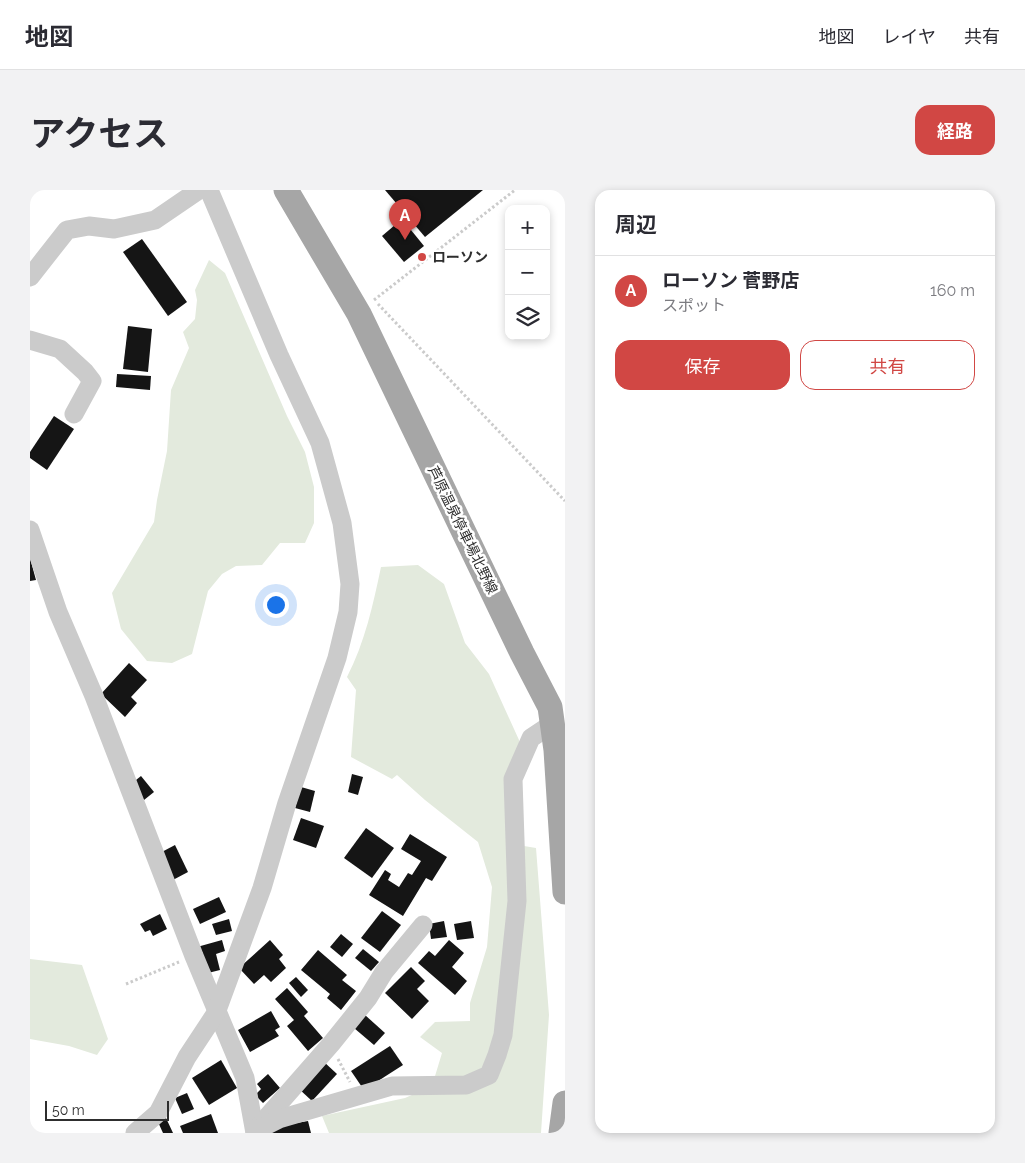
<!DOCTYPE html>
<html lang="ja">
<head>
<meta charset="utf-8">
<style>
	body { margin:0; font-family:Raleway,"Noto Sans JP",sans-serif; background:#f2f2f3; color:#2b2b33 }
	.controls { position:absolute; right:15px; top:15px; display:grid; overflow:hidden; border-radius:10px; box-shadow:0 2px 8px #0003 }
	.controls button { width:45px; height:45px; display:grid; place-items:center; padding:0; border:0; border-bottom:1px solid #e1e1e2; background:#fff; color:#2b2b33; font:25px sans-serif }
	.scale { position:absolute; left:15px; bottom:12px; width:124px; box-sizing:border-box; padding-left:5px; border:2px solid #2e2e2e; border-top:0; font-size:14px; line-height:18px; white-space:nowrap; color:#2e2e2e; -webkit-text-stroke:4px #fff; paint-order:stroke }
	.you { position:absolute; left:245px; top:414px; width:18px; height:18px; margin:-12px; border:4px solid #fff; border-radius:50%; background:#1a73e8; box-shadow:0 0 0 8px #1a73e833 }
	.badge { display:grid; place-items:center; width:32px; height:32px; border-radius:50%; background:#d14744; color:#fff; font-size:16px; font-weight:700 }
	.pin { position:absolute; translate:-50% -41px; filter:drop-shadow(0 1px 2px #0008) }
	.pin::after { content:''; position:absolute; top:26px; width:18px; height:15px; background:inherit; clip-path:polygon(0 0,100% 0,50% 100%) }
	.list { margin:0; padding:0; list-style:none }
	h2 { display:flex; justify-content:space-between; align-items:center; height:65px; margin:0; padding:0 20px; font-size:21px }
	h2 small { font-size:16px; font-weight:400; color:#7c7c81 }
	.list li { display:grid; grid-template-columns:32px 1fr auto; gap:15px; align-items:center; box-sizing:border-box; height:70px; padding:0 20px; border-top:1px solid #e1e1e2 }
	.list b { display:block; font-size:19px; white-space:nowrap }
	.list p { margin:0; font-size:16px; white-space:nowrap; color:#7c7c81 }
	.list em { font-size:16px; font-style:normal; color:#7c7c81 }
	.actions { display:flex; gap:10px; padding:15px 20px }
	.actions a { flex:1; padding:11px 0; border:1px solid #d14744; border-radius:15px; text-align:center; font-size:18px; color:#d14744 }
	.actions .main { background:#d14744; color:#fff }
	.icon { flex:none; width:28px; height:28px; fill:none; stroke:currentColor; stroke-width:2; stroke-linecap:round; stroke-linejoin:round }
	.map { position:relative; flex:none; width:535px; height:943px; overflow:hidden; border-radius:15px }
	header { display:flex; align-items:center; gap:30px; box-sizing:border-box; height:70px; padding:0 25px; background:#fff; border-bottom:1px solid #e1e1e2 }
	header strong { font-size:24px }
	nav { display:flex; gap:28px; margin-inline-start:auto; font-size:18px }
	.intro { display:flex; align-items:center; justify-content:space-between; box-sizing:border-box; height:120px; padding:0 30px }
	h1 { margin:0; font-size:35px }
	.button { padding:12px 22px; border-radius:15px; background:#d14744; color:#fff; font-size:18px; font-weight:700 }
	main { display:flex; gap:30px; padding:0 30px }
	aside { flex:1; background:#fff; border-radius:15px; box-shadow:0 2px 8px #0003 }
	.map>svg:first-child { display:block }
	.green { fill:#e3eadd }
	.building { fill:#151515 }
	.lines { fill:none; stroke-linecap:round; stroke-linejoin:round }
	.path { stroke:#cbcbcb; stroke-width:3; stroke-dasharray:2.5 2.5; stroke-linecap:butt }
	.minor { stroke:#cbcbcb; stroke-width:19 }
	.major { stroke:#a6a6a6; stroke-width:25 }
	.poi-dot { fill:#d14744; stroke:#fff; stroke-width:2 }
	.labels { text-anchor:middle; stroke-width:5; stroke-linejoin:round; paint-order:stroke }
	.poi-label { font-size:14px; font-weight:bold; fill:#2e2e2e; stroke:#fff; text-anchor:start }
	.street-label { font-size:14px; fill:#2e2e2e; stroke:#fff }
</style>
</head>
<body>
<header>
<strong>地図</strong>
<nav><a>地図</a><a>レイヤ</a><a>共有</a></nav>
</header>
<div class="intro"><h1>アクセス</h1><a class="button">経路</a></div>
<main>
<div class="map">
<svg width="535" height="943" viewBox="0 0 535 943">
	<rect width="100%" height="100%" fill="#fff"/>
	<!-- green -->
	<g class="green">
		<polygon points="179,70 195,83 257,226 275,262 284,297 284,333 275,353 250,353 232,375 206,376 192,384 178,401 162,464 142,473 117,471 91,439 82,403 124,332 127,310 137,261 141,200 159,158 153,142 165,129 167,110 165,100"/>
		<path d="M 388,375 L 414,394 L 435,453 L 459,484 L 489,550 L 488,655 L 506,658 L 519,825 L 511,943 L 299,943 L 292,926 L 375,908 L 402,896 L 412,863 L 390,847 L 405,832 L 440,831 L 440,813 L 457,757 L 462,697 L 448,652 L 395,610 L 367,585 L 362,589 L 321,567 L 326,500 L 317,487 C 335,452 343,415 351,377 Z"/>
		<polygon points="0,769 52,775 78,849 67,865 39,856 0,849"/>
	</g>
	<!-- building -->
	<g class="building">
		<polygon points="355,0 453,0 395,47"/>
		<polygon points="372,29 394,56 374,72 352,46"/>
		<polygon points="112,49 157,112 138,126 93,62"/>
		<polygon points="98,136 122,139 118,182 93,179"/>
		<polygon points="87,184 121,186 120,200 86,197"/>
		<polygon points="24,226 44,239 17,280 0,268 0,262"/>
		<polygon points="0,368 6,390 0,391"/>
		<polygon points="99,473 117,490 101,507 107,513 95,527 71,504"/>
		<polygon points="322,584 333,587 328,605 318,602"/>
		<polygon points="111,586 124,602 114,610 101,594"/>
		<polygon points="271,597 285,601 280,622 265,618"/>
		<polygon points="271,628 294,636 286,658 263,650"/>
		<polygon points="336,638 364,658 342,688 314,668"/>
		<polygon points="380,644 417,667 402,691 396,688 373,726 339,705 355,680 361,684 358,690 369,697 378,683 382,685 391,671 371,659"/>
		<polygon points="145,655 158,682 141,691 128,664"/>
		<polygon points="189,707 196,722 170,734 163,719"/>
		<polygon points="352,721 371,735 350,762 331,748"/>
		<polygon points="130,724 137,739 123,746 120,740 115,742 110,734"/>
		<polygon points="199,729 202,741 186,745 182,734"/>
		<polygon points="414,731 417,747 401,749 399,734"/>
		<polygon points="441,731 444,748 427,750 424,734"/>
		<polygon points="311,744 323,754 312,767 300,757"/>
		<polygon points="192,750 195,761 186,764 190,780 174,784 167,757"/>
		<polygon points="240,750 253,765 249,769 256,778 241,792 234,785 224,794 209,778"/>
		<polygon points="419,750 434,763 422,777 437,791 425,805 388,773 399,761 405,766"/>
		<polygon points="333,759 349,772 341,781 325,768"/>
		<polygon points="288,760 317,785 312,790 326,801 311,820 297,808 300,804 271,780"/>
		<polygon points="381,777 395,791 387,799 399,811 382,829 355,803"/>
		<polygon points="266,787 278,800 271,807 259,793"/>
		<polygon points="257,798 278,822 274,826 293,848 278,861 257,836 264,830 245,809"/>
		<polygon points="241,821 250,837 245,840 249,846 220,862 208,840"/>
		<polygon points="335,825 355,843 344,855 324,838"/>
		<polygon points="360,856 373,875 334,900 321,881"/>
		<polygon points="191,870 207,898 179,915 162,888"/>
		<polygon points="293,871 307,884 282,911 268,898"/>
		<polygon points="238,884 250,898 233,913 225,905 231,899 227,894"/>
		<polygon points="157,903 164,919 152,924 145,908"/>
		<polygon points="181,924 188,943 153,943 150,936"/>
		<polygon points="136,928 143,943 133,943 128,932"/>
		<polygon points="278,931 281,943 242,943 239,933 261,934"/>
	</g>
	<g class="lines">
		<!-- path -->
		<g class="path">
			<polyline points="344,110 485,0"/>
			<polyline points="348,114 535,311"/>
			<polyline points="96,794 149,772"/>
			<polyline points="308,869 320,892"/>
		</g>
		<!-- minor -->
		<g class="minor">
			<polyline points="0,87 37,40 59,36 84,39 125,30 169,0"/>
			<polyline points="0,150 30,159 55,182 62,191 44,224"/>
			<polyline points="0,340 28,422 64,506 164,766 215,888 225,943"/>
			<polyline points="231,934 301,854 338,808 354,782 393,735"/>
			<polyline points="225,941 249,929 362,896 436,895 459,885 467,865 473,845 487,711 483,589 501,548 522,534"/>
			<polyline points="105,943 128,923 157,867 186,823 232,698 257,613 307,468 318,422 320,394 312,333 290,253 249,165 179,0"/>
		</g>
		<!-- major -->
		<g class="major">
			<polyline points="256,0 329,124 492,463 520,517 526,560 535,702"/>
			<polyline points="531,943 535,913"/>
		</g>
	</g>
	<!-- markers -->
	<circle class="poi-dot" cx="392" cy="67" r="5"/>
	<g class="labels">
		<!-- poi labels -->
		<g class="poi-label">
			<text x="402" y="72">ローソン</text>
		</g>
		<!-- street labels -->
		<g class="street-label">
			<text transform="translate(433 340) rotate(64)" y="5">芦原温泉停車場北野線</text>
		</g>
	</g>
</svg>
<div class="controls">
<button>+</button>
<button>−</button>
<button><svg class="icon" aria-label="layers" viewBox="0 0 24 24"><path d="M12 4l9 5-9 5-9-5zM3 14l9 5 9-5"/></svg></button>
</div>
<div class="scale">50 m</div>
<div class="you"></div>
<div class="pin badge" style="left:375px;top:50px">A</div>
</div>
<aside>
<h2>周辺<small></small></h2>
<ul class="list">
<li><span class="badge">A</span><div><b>ローソン 菅野店</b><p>スポット</p></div><em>160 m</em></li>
</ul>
<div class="actions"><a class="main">保存</a><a>共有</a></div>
</aside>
</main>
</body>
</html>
